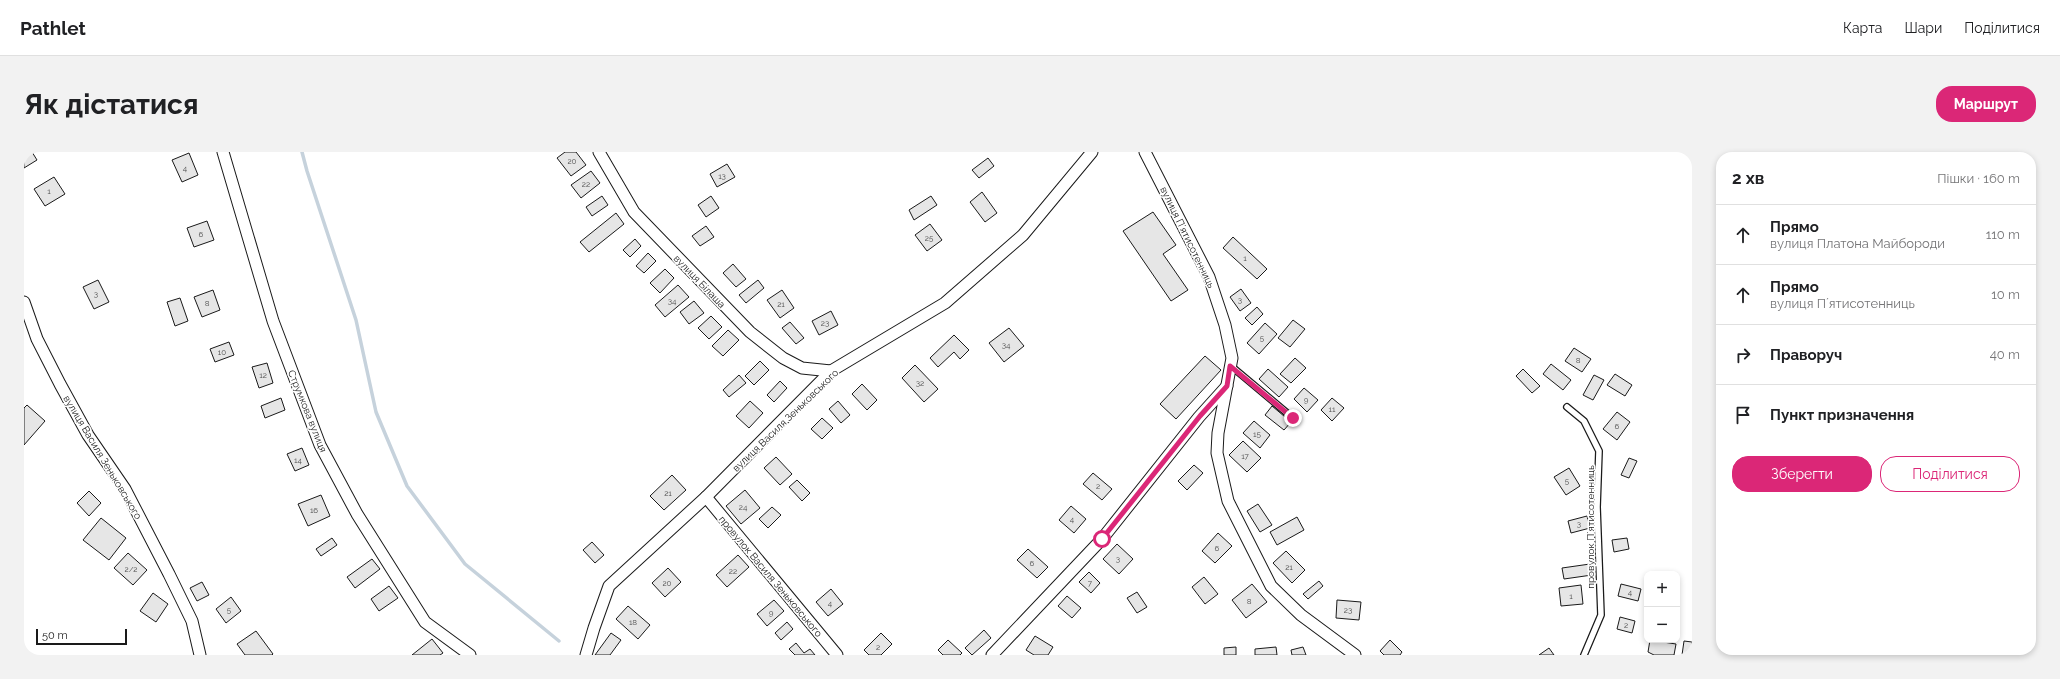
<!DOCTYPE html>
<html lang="uk">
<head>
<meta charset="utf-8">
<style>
	body { margin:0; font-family:Raleway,sans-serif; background:#f2f2f2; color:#202124 }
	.controls { position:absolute; right:12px; bottom:12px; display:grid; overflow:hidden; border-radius:8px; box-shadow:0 2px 6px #0003 }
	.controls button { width:36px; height:36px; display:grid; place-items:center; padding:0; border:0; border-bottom:1px solid #e0e0e0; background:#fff; color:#202124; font:20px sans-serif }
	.scale { position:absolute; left:12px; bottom:10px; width:91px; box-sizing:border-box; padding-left:4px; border:2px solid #1a1a1a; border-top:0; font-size:11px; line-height:14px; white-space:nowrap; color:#1a1a1a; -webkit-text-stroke:3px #fff; paint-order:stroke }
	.stop { position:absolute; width:12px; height:12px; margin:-9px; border:3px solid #db2777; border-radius:50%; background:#fff }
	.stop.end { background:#db2777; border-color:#fff; box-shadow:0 1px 4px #0008 }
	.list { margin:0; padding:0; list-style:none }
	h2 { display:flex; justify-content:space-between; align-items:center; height:52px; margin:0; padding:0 16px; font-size:17px }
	h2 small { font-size:13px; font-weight:400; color:#757577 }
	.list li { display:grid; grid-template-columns:26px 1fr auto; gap:12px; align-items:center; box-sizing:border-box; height:60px; padding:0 16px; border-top:1px solid #e0e0e0 }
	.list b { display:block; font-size:15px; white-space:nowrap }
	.list p { margin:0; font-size:13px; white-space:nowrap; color:#757577 }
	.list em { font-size:13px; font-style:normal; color:#757577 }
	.actions { display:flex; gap:8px; padding:12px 16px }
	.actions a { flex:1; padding:9px 0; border:1px solid #db2777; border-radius:16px; text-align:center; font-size:14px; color:#db2777 }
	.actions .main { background:#db2777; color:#fff }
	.icon { flex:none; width:22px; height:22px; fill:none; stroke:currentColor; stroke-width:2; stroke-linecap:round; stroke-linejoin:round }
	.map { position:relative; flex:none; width:1668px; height:503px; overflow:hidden; border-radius:16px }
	header { display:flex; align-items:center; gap:24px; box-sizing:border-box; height:56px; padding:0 20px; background:#fff; border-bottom:1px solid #e0e0e0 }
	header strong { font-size:19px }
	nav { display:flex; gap:22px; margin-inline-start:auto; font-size:14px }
	.intro { display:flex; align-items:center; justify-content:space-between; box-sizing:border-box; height:96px; padding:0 24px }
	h1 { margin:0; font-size:28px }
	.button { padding:10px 18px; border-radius:16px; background:#db2777; color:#fff; font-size:14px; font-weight:700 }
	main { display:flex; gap:24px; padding:0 24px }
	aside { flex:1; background:#fff; border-radius:16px; box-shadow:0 2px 6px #0003 }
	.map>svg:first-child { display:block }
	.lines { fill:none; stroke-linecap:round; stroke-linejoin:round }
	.stream { stroke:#c6d2dc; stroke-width:3.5 }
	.building { fill:#e6e6e6; stroke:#1a1a1a }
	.service-casing { stroke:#1a1a1a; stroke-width:8 }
	.minor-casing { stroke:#1a1a1a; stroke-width:13 }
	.service { stroke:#fff; stroke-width:5.5 }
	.minor { stroke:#fff; stroke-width:11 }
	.route { stroke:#db2777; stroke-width:5 }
	.labels { text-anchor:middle; stroke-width:3; stroke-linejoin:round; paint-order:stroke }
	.number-label { font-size:8px; fill:#4d4d4d }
	.street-label { font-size:10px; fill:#1a1a1a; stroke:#fff }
</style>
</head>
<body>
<header>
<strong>Pathlet</strong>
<nav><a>Карта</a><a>Шари</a><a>Поділитися</a></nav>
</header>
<div class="intro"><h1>Як дістатися</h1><a class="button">Маршрут</a></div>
<main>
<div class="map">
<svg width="1668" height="503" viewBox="0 0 1668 503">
	<rect width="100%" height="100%" fill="#fff"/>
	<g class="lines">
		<!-- stream -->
		<polyline class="stream" points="278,0 283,19 332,168 352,260 383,334 441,412 535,489"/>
	</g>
	<!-- building -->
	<g class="building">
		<polygon points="8,0 13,8 0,16 0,5"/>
		<polygon points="541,0 552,0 562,13 547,24 533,6"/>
		<polygon points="165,1 174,23 158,30 148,8"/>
		<polygon points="964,6 970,14 955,26 948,18"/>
		<polygon points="703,12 711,25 693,35 686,22"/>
		<polygon points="567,19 576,31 557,46 547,33"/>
		<polygon points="30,25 41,42 21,54 10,37"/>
		<polygon points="958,40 973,61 961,70 946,50"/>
		<polygon points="578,44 584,53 568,64 562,55"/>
		<polygon points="687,44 695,56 682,65 674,53"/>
		<polygon points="907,44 913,53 890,68 885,58"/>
		<polygon points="1129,60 1152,93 1139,102 1164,138 1147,149 1099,79"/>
		<polygon points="592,61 600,72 565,100 556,90"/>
		<polygon points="183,69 190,88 170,95 163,76"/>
		<polygon points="906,72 918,88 903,99 891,83"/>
		<polygon points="682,74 690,85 676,94 668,84"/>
		<polygon points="1209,85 1243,117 1233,127 1199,96"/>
		<polygon points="611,87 617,94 606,105 599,98"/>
		<polygon points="624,101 632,109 620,121 612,114"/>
		<polygon points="709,112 722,127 712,135 699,121"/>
		<polygon points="641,117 650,126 636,141 626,131"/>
		<polygon points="74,128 85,150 70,157 59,135"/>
		<polygon points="734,128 740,136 722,151 715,143"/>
		<polygon points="654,133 665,145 641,165 631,153"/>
		<polygon points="1217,137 1227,151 1216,159 1206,145"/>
		<polygon points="189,138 196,158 178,165 170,145"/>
		<polygon points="758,138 770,156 756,166 743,148"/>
		<polygon points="156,146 164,169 151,174 143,150"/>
		<polygon points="670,149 680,161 665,172 656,160"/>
		<polygon points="1233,155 1239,162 1228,173 1221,166"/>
		<polygon points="807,159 814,173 795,183 788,169"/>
		<polygon points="687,164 698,175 685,187 674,176"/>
		<polygon points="1269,168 1281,177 1266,195 1254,186"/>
		<polygon points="766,170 780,186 772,192 758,176"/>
		<polygon points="1241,171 1253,182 1235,202 1223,191"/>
		<polygon points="985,176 1000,194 980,210 965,191"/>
		<polygon points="704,178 715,188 699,204 688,194"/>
		<polygon points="930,183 945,198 936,207 930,200 914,215 906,206"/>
		<polygon points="205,190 210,203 191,210 186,197"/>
		<polygon points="1550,196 1567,207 1558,220 1541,209"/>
		<polygon points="1181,204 1197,218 1152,267 1136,252"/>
		<polygon points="1271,206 1282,216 1267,231 1256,222"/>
		<polygon points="736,209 745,218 730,233 721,224"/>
		<polygon points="243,211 249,231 235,236 228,215"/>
		<polygon points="1527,212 1547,228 1539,238 1519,222"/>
		<polygon points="891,213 914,237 900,250 878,226"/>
		<polygon points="1244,217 1264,235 1255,245 1235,227"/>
		<polygon points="1499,217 1516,234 1508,241 1492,224"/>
		<polygon points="1591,222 1608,233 1601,244 1583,233"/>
		<polygon points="715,223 722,231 705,245 699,238"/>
		<polygon points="1570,223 1580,228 1569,248 1559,243"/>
		<polygon points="756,229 763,236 750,250 743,243"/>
		<polygon points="838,232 853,248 843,258 828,242"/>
		<polygon points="1280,236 1294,248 1283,260 1270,247"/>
		<polygon points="257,246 261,258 241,266 237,254"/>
		<polygon points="1308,246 1320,256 1308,269 1297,258"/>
		<polygon points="726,249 739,261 725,276 712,264"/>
		<polygon points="814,249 826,263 817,271 805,257"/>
		<polygon points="3,253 21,269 0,293 0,256"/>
		<polygon points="1248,254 1267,270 1260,278 1241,263"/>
		<polygon points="1593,260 1606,270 1593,288 1579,277"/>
		<polygon points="798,266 809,276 798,287 787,277"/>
		<polygon points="1230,269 1246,283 1236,296 1219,281"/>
		<polygon points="1219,289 1237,306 1223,320 1205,303"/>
		<polygon points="278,296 285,313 271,319 263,302"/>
		<polygon points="752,305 768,322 756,333 740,316"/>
		<polygon points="1605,306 1613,309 1605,326 1597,323"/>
		<polygon points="1170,313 1179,321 1163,338 1154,329"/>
		<polygon points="1545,316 1556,334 1542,343 1530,325"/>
		<polygon points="1069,321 1088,337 1078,348 1059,332"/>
		<polygon points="648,323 662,338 640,358 626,344"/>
		<polygon points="773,328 786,341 778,349 765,335"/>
		<polygon points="721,338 736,356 717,372 702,354"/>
		<polygon points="65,339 77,351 65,364 53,351"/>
		<polygon points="297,343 306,364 284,374 274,352"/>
		<polygon points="1234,352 1248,373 1236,380 1223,359"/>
		<polygon points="1047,354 1062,367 1050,381 1035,368"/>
		<polygon points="748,355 757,363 744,376 735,367"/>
		<polygon points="1563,364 1566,376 1547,381 1544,369"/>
		<polygon points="1273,365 1280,378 1253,393 1246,380"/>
		<polygon points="77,366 102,386 85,408 59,388"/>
		<polygon points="1194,381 1208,394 1191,411 1178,399"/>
		<polygon points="308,386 313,393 297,404 292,397"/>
		<polygon points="1603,386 1605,397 1590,400 1588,388"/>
		<polygon points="568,390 580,403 571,411 559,398"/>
		<polygon points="1093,392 1109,407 1095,422 1079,407"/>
		<polygon points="1004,397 1024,415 1013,426 993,408"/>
		<polygon points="1262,399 1281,418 1268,431 1249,411"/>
		<polygon points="104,401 123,418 109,433 90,416"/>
		<polygon points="714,403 725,415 703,435 692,423"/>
		<polygon points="348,407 356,417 331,436 323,425"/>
		<polygon points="1566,412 1568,423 1540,427 1538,416"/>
		<polygon points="644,416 657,430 641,445 628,431"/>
		<polygon points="1065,420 1076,431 1067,441 1055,430"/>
		<polygon points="1180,425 1194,442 1181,452 1168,435"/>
		<polygon points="1295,429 1299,434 1284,447 1279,442"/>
		<polygon points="178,430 185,443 173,449 166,436"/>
		<polygon points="1228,432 1243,450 1222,466 1208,448"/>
		<polygon points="1597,432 1617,437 1614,449 1594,444"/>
		<polygon points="1557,433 1559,452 1537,454 1535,436"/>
		<polygon points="365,434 374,446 355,459 347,447"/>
		<polygon points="807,437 819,452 804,464 792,450"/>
		<polygon points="1113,440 1123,455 1113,461 1103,446"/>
		<polygon points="129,441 144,452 132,470 116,459"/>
		<polygon points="1043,444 1057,456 1048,466 1034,454"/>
		<polygon points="207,445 217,459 202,471 192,457"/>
		<polygon points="750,448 760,459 743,474 733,462"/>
		<polygon points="1313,448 1337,450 1335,468 1312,466"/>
		<polygon points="604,454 626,473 614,487 592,467"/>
		<polygon points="1596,465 1611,469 1608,481 1593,477"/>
		<polygon points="763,470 769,477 757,488 751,481"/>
		<polygon points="960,478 967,486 948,503 941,496"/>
		<polygon points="232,479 249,502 248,503 221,503 213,492"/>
		<polygon points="587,481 597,488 586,503 571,503"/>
		<polygon points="857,481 868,492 857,503 845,503 840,498"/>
		<polygon points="1011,484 1029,495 1024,503 1010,503 1002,498"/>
		<polygon points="408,487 419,501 416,503 388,503"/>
		<polygon points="924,488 938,501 936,503 919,503 914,498"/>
		<polygon points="1366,488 1378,500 1376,503 1360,503 1356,499"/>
		<polygon points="1626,488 1652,492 1650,503 1630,503 1624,500"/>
		<polygon points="1660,489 1668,490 1668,503 1658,503"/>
		<polygon points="772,491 780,501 786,497 791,503 771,503 765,497"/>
		<polygon points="1212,495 1212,503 1200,503 1200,496"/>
		<polygon points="1252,495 1253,503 1231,503 1231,497"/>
		<polygon points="1279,495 1282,503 1268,503 1267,498"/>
		<polygon points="1525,496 1530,503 1515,503"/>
	</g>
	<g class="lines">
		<defs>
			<g id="service">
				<polyline points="1207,214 1269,266"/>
				<polyline points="1543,255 1560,269 1575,299 1573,355 1577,463 1560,503"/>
			</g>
			<g id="minor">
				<polyline points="199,0 249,169 296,293 333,362 401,470 446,503"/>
				<polyline points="575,0 610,60 726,180 759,206 778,216 807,219"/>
				<polyline points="1121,0 1185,125 1201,173 1208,206 1194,281 1193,301 1204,349 1247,434 1277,463 1331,503"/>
				<polyline points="0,150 13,187 36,232 64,283 101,337 145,422 168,469 176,503"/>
				<polyline points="682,345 813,503"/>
				<polyline points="562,503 570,476 585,434 682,345 807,219 921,151 999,83 1068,0"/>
				<polyline points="968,503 1078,387 1175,265 1203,234"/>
			</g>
		</defs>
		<!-- service casing -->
		<use href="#service" class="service-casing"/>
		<!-- minor casing -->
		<use href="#minor" class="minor-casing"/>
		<!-- service -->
		<use href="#service" class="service"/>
		<!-- minor -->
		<use href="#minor" class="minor"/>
	</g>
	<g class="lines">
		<!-- route -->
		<polyline class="route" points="1078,387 1176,264 1203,234 1206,214 1269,266"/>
	</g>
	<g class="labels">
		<!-- number labels -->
		<g class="number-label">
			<text x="548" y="12">20</text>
			<text x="161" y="19">4</text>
			<text x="698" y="27">13</text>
			<text x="562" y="35">22</text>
			<text x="25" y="42">1</text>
			<text x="177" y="85">6</text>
			<text x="905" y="89">25</text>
			<text x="1221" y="109">1</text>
			<text x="72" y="145">3</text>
			<text x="1216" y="151">3</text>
			<text x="648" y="152">34</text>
			<text x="183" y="154">8</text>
			<text x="757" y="155">21</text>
			<text x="801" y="174">23</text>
			<text x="1238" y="189">5</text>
			<text x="982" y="196">34</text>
			<text x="198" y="203">10</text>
			<text x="1554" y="211">8</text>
			<text x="239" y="226">12</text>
			<text x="896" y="234">32</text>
			<text x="1282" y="251">9</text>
			<text x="1308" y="260">11</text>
			<text x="1593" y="277">6</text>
			<text x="1233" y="285">15</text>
			<text x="1221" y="307">17</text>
			<text x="274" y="311">14</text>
			<text x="1543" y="332">5</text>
			<text x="1074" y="337">2</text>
			<text x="644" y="344">21</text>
			<text x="719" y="358">24</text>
			<text x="290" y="361">16</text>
			<text x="1048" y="370">4</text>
			<text x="1555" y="375">3</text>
			<text x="1193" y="399">6</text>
			<text x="1094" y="410">3</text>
			<text x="1008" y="414">6</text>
			<text x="1265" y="418">21</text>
			<text x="107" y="420">2/2</text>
			<text x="709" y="422">22</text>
			<text x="643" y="434">20</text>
			<text x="1066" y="434">7</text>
			<text x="1606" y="443">4</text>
			<text x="1547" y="447">1</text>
			<text x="1225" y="452">8</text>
			<text x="806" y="454">4</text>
			<text x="205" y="461">5</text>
			<text x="1324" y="461">23</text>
			<text x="747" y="464">9</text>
			<text x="609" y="473">18</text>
			<text x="1602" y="476">2</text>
			<text x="854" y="498">2</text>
		</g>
		<!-- street labels -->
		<g class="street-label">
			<text transform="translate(1164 85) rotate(64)" y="4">вулиця Пʼятисотенниць</text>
			<text transform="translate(676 129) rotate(46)" y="4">вулиця Білаша</text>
			<text transform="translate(284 259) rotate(68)" y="4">Струмкова вулиця</text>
			<text transform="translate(761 268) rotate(-44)" y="4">вулиця Василя Зеньковського</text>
			<text transform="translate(79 305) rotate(59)" y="4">вулиця Василя Зеньковського</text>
			<text transform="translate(1566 375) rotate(-90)" y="4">провулок Пʼятисотенниць</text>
			<text transform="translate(747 424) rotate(50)" y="4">провулок Василя Зеньковського</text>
		</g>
	</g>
</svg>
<div class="controls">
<button>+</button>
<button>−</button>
</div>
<div class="scale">50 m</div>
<div class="stop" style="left:1078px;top:387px"></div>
<div class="stop end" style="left:1269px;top:266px"></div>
</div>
<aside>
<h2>2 хв<small>Пішки · 160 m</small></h2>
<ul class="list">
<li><svg class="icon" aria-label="ahead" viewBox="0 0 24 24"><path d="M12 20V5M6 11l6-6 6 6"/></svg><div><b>Прямо</b><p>вулиця Платона Майбороди</p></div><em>110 m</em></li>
<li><svg class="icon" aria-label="ahead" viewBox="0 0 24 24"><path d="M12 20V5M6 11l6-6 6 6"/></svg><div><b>Прямо</b><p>вулиця Пʼятисотенниць</p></div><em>10 m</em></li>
<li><svg class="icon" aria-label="right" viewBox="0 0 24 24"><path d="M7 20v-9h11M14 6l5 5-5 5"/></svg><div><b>Праворуч</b></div><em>40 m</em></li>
<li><svg class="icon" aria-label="arrive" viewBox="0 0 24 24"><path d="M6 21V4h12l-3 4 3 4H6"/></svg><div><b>Пункт призначення</b></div></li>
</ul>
<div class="actions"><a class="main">Зберегти</a><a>Поділитися</a></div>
</aside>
</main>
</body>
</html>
